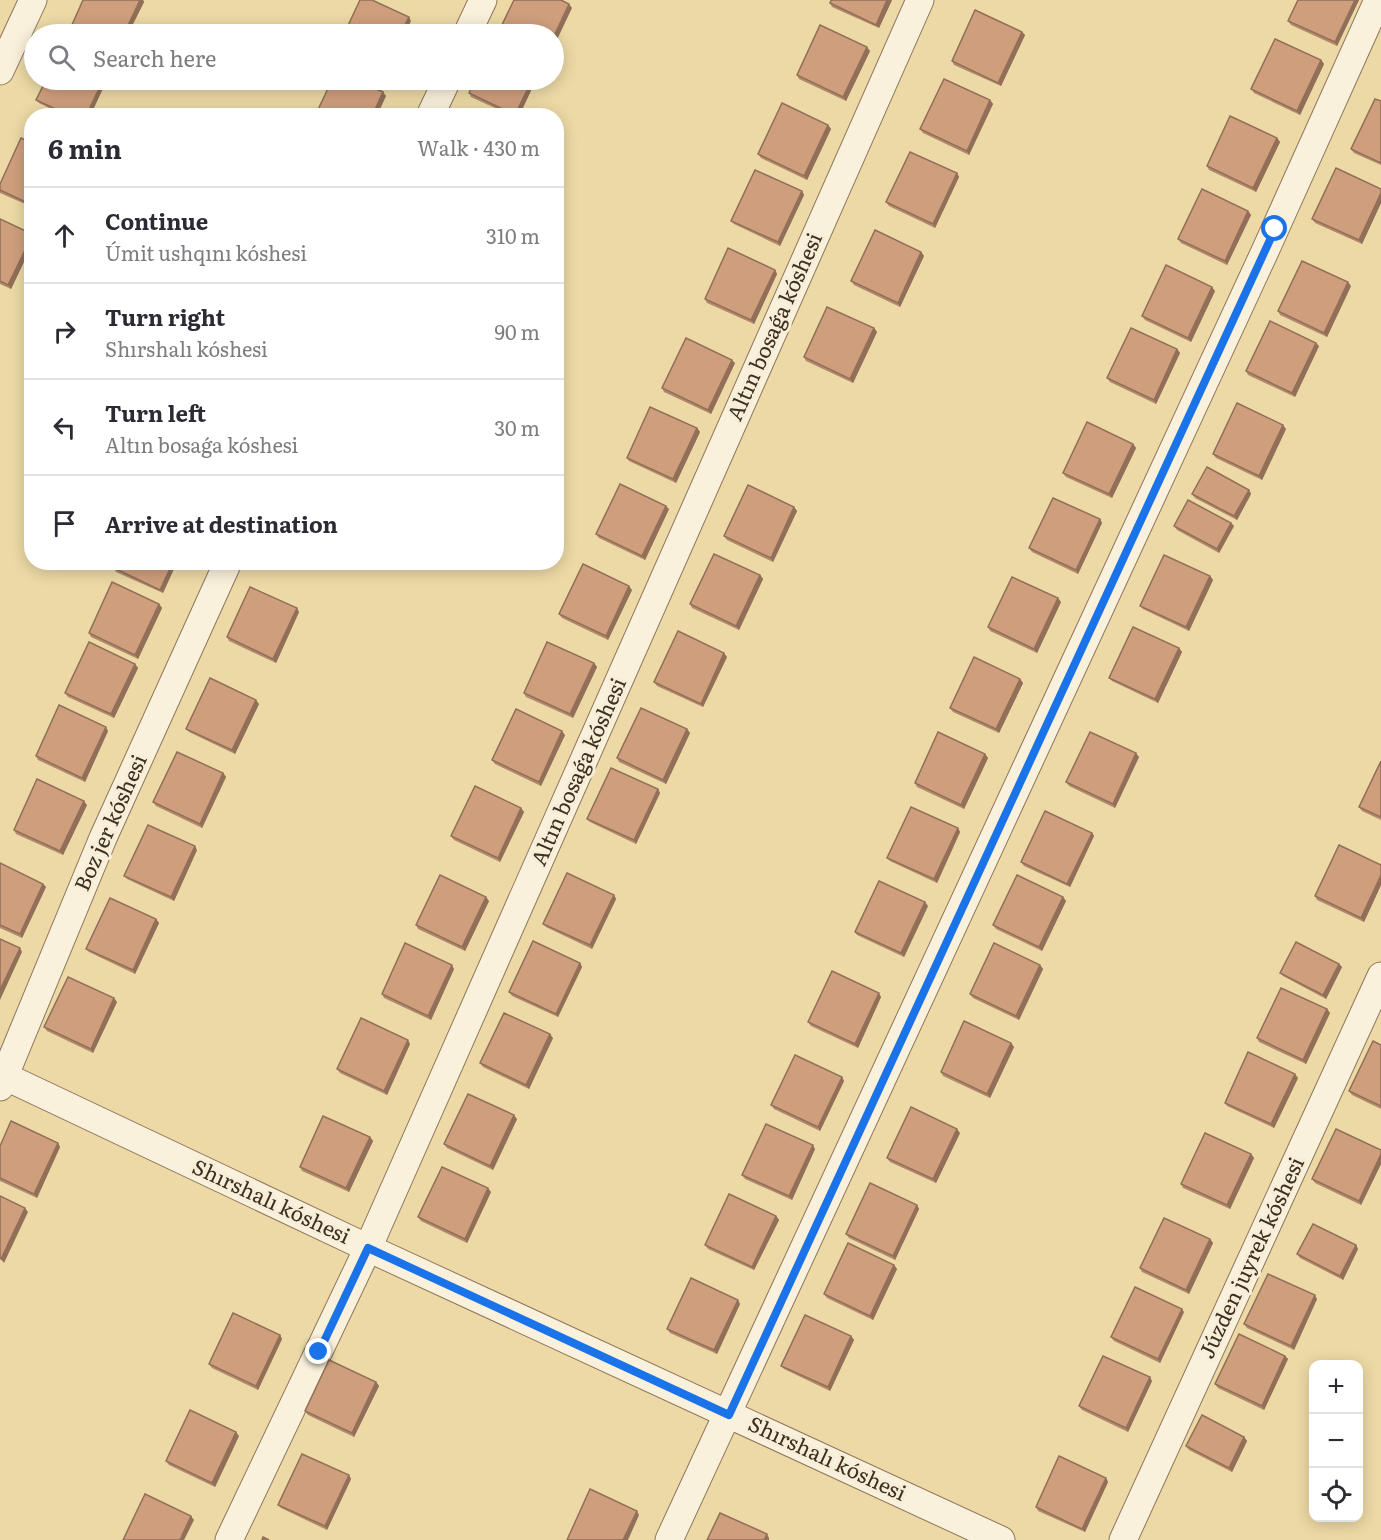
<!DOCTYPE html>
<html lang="en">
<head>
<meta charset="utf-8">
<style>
	body { margin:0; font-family:Literata,serif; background:#f7f7f7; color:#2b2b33 }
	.controls { position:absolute; right:18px; bottom:18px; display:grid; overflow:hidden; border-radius:12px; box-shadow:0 3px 15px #0003 }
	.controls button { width:54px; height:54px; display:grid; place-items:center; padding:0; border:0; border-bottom:2px solid #e1e1e2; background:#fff; color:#2b2b33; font:30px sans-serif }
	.stop { position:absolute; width:18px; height:18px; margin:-14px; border:4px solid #1a73e8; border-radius:50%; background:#fff }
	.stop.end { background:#1a73e8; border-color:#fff; box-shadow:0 2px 6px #0008 }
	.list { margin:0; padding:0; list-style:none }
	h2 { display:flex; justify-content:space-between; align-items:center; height:78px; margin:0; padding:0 24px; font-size:26px }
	h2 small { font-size:20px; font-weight:400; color:#7c7c81 }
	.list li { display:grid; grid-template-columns:39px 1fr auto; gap:18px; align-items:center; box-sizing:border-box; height:96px; padding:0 24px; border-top:2px solid #e1e1e2 }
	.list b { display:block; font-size:22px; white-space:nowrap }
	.list p { margin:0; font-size:20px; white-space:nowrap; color:#7c7c81 }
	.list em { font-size:20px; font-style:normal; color:#7c7c81 }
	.icon { flex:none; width:33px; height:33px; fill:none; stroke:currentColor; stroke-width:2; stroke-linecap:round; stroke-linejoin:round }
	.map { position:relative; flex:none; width:1381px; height:1540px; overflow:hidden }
	.search { position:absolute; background:#fff; box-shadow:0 3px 15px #0003; left:24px; top:24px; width:540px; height:66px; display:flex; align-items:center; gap:15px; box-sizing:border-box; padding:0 21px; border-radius:33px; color:#7c7c81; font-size:22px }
	.panel { position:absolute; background:#fff; box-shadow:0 3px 15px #0003; left:24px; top:108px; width:540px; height:462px; border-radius:24px }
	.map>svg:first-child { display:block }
	.sand { fill:#ecd9a5; fill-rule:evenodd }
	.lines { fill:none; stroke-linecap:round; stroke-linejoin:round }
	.minor-casing { stroke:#8d765c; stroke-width:29 }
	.minor { stroke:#faf1dc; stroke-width:27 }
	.wall { fill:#b2896c }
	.shaded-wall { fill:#916f58 }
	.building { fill:#cf9f7d; stroke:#916f58; stroke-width:1.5 }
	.route { stroke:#1a73e8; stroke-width:8 }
	.labels { text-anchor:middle; stroke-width:6; stroke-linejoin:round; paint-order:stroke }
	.street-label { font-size:21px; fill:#3d2e20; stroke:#f7eed8 }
</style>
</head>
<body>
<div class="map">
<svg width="1381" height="1540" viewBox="0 0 1381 1540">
	<rect width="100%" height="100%" fill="#f0e4c8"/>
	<!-- sand -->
	<path class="sand" d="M 0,0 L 1381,0 L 1381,1540 L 0,1540 ZM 34,34 L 554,34 L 554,80 L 34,80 ZM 32,116 L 556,116 L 556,562 L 32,562 ZM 1314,1364 L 1358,1364 L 1358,1518 L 1314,1518 Z"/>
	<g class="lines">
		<defs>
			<g id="minor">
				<polyline points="467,34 483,0"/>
				<polyline points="0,71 33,0"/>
				<polyline points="430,116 447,80"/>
				<polyline points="0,1074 368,1248 1001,1540"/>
				<polyline points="0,1087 103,838 228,562"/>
				<polyline points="229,1540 368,1248 920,0"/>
				<polyline points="669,1540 1266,249 1378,0"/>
				<polyline points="1123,1540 1381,976"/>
			</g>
		</defs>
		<!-- minor casing -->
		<use href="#minor" class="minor-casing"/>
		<!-- minor -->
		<use href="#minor" class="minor"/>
	</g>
	<!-- wall -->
	<g class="wall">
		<polygon points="83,0 143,0 144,2 128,34 81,34 73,31 71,27"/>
		<polygon points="831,0 892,0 879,28 832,7 830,3"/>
		<polygon points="1359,0 1337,46 1291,25 1288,21"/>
		<polygon points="1022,32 1025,35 1001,86 954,65 952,61"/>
		<polygon points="870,51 846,101 799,79 797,75"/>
		<polygon points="1321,60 1324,64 1300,115 1254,93 1251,89"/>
		<polygon points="107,80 90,116 65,116 39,103 36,100"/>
		<polygon points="475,80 536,80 519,116 512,116 471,97 469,93"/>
		<polygon points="990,100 993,104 969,155 923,133 920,129"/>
		<polygon points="1381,101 1381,165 1354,153 1351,149"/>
		<polygon points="828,125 831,129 807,180 761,158 758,154"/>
		<polygon points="1277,138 1280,142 1256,192 1209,170 1207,166"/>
		<polygon points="32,143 32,207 0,193 0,184"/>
		<polygon points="957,173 959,177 935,228 889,206 886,202"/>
		<polygon points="1381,189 1381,203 1362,244 1315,223 1312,219"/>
		<polygon points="802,191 804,195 780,246 734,224 731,221"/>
		<polygon points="1248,211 1251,215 1227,265 1181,243 1178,239"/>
		<polygon points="0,219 32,234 32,245 11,289 0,284"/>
		<polygon points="921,252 924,256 900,307 854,285 851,281"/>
		<polygon points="775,270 777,274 754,324 707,303 705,299"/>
		<polygon points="1351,286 1327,337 1280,315 1278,311"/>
		<polygon points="1215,291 1191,342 1145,320 1142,316"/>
		<polygon points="874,328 877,332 853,383 806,361 804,357"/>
		<polygon points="1319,346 1295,397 1248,375 1246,371"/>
		<polygon points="1177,349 1180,353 1156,404 1110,382 1107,378"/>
		<polygon points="735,363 711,414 664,392 662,388"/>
		<polygon points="697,428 700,432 676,483 629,461 627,458"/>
		<polygon points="1286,429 1262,480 1216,458 1213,454"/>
		<polygon points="1133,444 1136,448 1112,498 1066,477 1063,473"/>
		<polygon points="1249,490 1251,494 1237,520 1195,498 1192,494"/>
		<polygon points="794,507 797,511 773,562 727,540 724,536"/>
		<polygon points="669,509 645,560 599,538 596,534"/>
		<polygon points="1100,519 1102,523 1078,574 1032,552 1029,548"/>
		<polygon points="1231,523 1234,526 1219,553 1177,530 1174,526"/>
		<polygon points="116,562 177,562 163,593 116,572 114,568"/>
		<polygon points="760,575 763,579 739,630 692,608 690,604"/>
		<polygon points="1210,576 1213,580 1189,631 1143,609 1140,606"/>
		<polygon points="632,590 608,640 562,618 559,614"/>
		<polygon points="1061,602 1037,653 990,631 988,627"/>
		<polygon points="159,604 162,608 138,659 91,637 89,633"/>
		<polygon points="299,612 276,663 229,641 227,637"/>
		<polygon points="1179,648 1182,652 1158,703 1112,681 1109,678"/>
		<polygon points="727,657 703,707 657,686 654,682"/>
		<polygon points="594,663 597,667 573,718 526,697 524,693"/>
		<polygon points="135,664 138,668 114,718 68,697 65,693"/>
		<polygon points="1020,679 1023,683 999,733 953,712 950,708"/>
		<polygon points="259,704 235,754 189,732 186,729"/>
		<polygon points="687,729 690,733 666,784 619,762 617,758"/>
		<polygon points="108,731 85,782 38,760 36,756"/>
		<polygon points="565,735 541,786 495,764 492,760"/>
		<polygon points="985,754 988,758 964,809 917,787 915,783"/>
		<polygon points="1139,757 1115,808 1069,786 1066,782"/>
		<polygon points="1381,761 1381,820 1362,811 1359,807"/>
		<polygon points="223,773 226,777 202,828 156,806 153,802"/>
		<polygon points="658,789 660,793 636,844 590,822 587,819"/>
		<polygon points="87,805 63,855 16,834 14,830"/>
		<polygon points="521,808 524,812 500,862 454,840 451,836"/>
		<polygon points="958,828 960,832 937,883 890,861 887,858"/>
		<polygon points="1092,833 1094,836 1070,887 1024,866 1021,862"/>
		<polygon points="197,850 174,901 127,879 124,876"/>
		<polygon points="0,863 43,884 46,887 22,938 0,928"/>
		<polygon points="1381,865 1381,885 1364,922 1317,900 1315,896"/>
		<polygon points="614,895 616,899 592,949 546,927 543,924"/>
		<polygon points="1063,897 1066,901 1042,951 996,929 993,925"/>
		<polygon points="489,901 465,951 418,929 416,925"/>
		<polygon points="928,906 904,957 857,935 855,932"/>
		<polygon points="156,919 159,923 135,974 89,952 86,949"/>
		<polygon points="580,963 582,967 558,1017 512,996 509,992"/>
		<polygon points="1339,964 1342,967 1326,999 1283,976 1280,973"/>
		<polygon points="1040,965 1043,969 1019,1020 973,998 970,994"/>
		<polygon points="454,969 431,1020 384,998 382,994"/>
		<polygon points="881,997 858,1048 811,1026 808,1022"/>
		<polygon points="117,1002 93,1053 47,1031 44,1027"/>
		<polygon points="1327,1009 1330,1013 1306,1064 1259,1042 1257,1038"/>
		<polygon points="553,1038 529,1089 483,1067 480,1063"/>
		<polygon points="1011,1043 1014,1047 990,1098 943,1076 941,1072"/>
		<polygon points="410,1044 387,1095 340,1073 337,1069"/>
		<polygon points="1381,1045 1381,1109 1352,1095 1349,1091"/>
		<polygon points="842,1077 844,1081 820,1131 774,1109 771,1105"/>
		<polygon points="1298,1078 1274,1128 1227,1106 1225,1103"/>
		<polygon points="517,1119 493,1170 447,1148 444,1144"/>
		<polygon points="960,1133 936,1183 890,1162 887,1158"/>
		<polygon points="370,1137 373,1141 349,1192 302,1171 300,1167"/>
		<polygon points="58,1143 60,1147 37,1198 0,1181 0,1146"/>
		<polygon points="815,1149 792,1200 745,1179 742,1175"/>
		<polygon points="1381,1150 1381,1164 1361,1205 1315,1183 1312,1179"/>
		<polygon points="1251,1154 1254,1158 1230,1209 1183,1188 1181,1184"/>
		<polygon points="491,1192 467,1243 421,1221 418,1217"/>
		<polygon points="917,1205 919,1209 895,1260 849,1238 846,1234"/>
		<polygon points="776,1216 779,1220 754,1270 708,1249 705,1245"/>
		<polygon points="1210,1239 1213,1243 1189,1294 1142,1272 1140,1268"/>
		<polygon points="1356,1245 1358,1249 1343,1280 1300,1258 1297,1254"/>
		<polygon points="894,1265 897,1269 873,1320 827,1298 824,1294"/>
		<polygon points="1317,1299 1294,1350 1247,1328 1244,1324"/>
		<polygon points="740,1304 717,1354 670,1333 667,1329"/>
		<polygon points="1184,1312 1160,1363 1114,1341 1111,1337"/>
		<polygon points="280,1335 282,1339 258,1390 212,1368 209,1364"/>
		<polygon points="851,1336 854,1340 830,1391 784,1369 781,1366"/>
		<polygon points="1285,1356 1288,1359 1264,1410 1218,1388 1215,1384"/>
		<polygon points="1152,1381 1128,1432 1082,1410 1079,1406"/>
		<polygon points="376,1382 379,1386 354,1437 308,1415 305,1411"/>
		<polygon points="239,1436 215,1487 169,1465 166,1461"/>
		<polygon points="1244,1437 1247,1441 1232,1472 1189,1450 1186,1446"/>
		<polygon points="349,1475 351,1479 327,1530 281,1508 278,1505"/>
		<polygon points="1106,1478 1108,1482 1085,1532 1038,1511 1036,1507"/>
	</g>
	<!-- shaded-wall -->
	<g class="shaded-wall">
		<polygon points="140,0 143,0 144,2 128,34 124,34"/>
		<polygon points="887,0 892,0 879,28 876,25"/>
		<polygon points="1355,0 1359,0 1337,46 1335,42"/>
		<polygon points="569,4 572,8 554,46 554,36"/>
		<polygon points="409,17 411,21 405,34 400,34"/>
		<polygon points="1022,32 1025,35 1001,86 998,83"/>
		<polygon points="867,47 870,51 846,101 843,97"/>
		<polygon points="1321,60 1324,64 1300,115 1297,111"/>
		<polygon points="103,80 107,80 90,116 86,116"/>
		<polygon points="532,80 536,80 519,116 516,116 515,115"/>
		<polygon points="383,92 386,96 377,116 372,116"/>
		<polygon points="990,100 993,104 969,155 967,151"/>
		<polygon points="828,125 831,129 807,180 804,176"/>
		<polygon points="1277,138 1280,142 1256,192 1253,188"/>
		<polygon points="957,173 959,177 935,228 933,224"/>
		<polygon points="802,191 804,195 780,246 778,242"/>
		<polygon points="1381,193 1381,203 1362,244 1359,240"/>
		<polygon points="1248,211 1251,215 1227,265 1225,261"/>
		<polygon points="32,236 32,245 11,289 8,285"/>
		<polygon points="921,252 924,256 900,307 898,303"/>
		<polygon points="775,270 777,274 754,324 751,320"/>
		<polygon points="1348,282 1351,286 1327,337 1324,333"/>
		<polygon points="1212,287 1215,291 1191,342 1188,338"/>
		<polygon points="874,328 877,332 853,383 850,379"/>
		<polygon points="1316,343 1319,346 1295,397 1292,393"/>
		<polygon points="1177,349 1180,353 1156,404 1154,400"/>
		<polygon points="732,360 735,363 711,414 708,410"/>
		<polygon points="1283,425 1286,429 1262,480 1259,476"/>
		<polygon points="697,428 700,432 676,483 673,479"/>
		<polygon points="1133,444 1136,448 1112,498 1109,494"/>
		<polygon points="1249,490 1251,494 1237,520 1234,516"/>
		<polygon points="666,506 669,509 645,560 642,556"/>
		<polygon points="794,507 797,511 773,562 771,558"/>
		<polygon points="1100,519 1102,523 1078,574 1076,570"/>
		<polygon points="1231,523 1234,526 1219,553 1217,549"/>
		<polygon points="173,562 177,562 163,593 160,590"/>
		<polygon points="760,575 763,579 739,630 736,626"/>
		<polygon points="1210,576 1213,580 1189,631 1186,627"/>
		<polygon points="629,586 632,590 608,640 606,636"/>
		<polygon points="1058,598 1061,602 1037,653 1034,649"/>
		<polygon points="159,604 162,608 138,659 135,655"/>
		<polygon points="297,608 299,612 276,663 273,659"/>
		<polygon points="1179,648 1182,652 1158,703 1155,699"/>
		<polygon points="724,653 727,657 703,707 701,704"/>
		<polygon points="594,663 597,667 573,718 570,714"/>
		<polygon points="135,664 138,668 114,718 111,714"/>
		<polygon points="1020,679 1023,683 999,733 996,729"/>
		<polygon points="256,700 259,704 235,754 232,750"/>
		<polygon points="106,727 108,731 85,782 82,778"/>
		<polygon points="687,729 690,733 666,784 663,780"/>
		<polygon points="562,731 565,735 541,786 539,782"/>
		<polygon points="1136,753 1139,757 1115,808 1113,804"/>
		<polygon points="985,754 988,758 964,809 961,805"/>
		<polygon points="223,773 226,777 202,828 200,824"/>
		<polygon points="658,789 660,793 636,844 634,840"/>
		<polygon points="84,801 87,805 63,855 60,851"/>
		<polygon points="521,808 524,812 500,862 498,858"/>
		<polygon points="958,828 960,832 937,883 934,879"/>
		<polygon points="1092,833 1094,836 1070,887 1067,884"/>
		<polygon points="195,846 197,850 174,901 171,897"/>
		<polygon points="1381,875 1381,885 1364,922 1361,918"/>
		<polygon points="43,884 46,887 22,938 20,934"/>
		<polygon points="614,895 616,899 592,949 590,945"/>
		<polygon points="486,897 489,901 465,951 462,947"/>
		<polygon points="1063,897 1066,901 1042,951 1039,947"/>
		<polygon points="925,902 928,906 904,957 901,953"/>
		<polygon points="156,919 159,923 135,974 133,970"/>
		<polygon points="20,948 22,952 0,1000 0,990"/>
		<polygon points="580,963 582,967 558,1017 556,1014"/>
		<polygon points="1339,964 1342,967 1326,999 1323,995"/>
		<polygon points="452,965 454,969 431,1020 428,1016"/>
		<polygon points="1040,965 1043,969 1019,1020 1016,1016"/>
		<polygon points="879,993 881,997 858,1048 855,1044"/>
		<polygon points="114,998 117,1002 93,1053 91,1049"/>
		<polygon points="1327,1009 1330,1013 1306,1064 1303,1060"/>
		<polygon points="550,1034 553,1038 529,1089 526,1085"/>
		<polygon points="408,1040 410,1044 387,1095 384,1091"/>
		<polygon points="1011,1043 1014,1047 990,1098 987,1094"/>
		<polygon points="1295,1074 1298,1078 1274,1128 1271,1124"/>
		<polygon points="842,1077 844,1081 820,1131 818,1127"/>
		<polygon points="514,1115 517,1119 493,1170 490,1166"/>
		<polygon points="957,1129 960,1133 936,1183 933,1179"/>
		<polygon points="370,1137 373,1141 349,1192 346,1188"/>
		<polygon points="58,1143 60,1147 37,1198 34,1194"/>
		<polygon points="813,1145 815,1149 792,1200 789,1196"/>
		<polygon points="1251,1154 1254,1158 1230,1209 1227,1205"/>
		<polygon points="1381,1154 1381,1164 1361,1205 1359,1201"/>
		<polygon points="488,1188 491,1192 467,1243 465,1239"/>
		<polygon points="917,1205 919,1209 895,1260 893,1256"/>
		<polygon points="25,1208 28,1212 4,1263 1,1259"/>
		<polygon points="776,1216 779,1220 754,1270 752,1267"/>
		<polygon points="1210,1239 1213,1243 1189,1294 1186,1290"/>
		<polygon points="1356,1245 1358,1249 1343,1280 1340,1276"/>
		<polygon points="894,1265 897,1269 873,1320 870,1316"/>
		<polygon points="1315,1295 1317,1299 1294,1350 1291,1346"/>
		<polygon points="738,1300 740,1304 717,1354 714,1350"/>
		<polygon points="1182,1309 1184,1312 1160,1363 1158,1359"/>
		<polygon points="280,1335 282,1339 258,1390 256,1386"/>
		<polygon points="851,1336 854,1340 830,1391 828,1387"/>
		<polygon points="1285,1356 1288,1359 1264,1410 1262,1406"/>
		<polygon points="1150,1377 1152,1381 1128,1432 1126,1428"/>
		<polygon points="376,1382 379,1386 354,1437 352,1433"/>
		<polygon points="236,1432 239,1436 215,1487 212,1483"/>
		<polygon points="1244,1437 1247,1441 1232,1472 1229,1468"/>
		<polygon points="349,1475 351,1479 327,1530 325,1526"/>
		<polygon points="1106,1478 1108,1482 1085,1532 1082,1529"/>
		<polygon points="637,1511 639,1515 628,1540 623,1540"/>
		<polygon points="191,1516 194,1520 184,1540 180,1540"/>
		<polygon points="767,1534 769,1538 769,1540 764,1540"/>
	</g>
	<!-- building -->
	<g class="building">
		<polygon points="83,0 140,0 124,34 87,34 71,27"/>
		<polygon points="360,0 372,0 409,17 400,34 344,34"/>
		<polygon points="514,0 561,0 569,4 554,36 554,34 503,34 498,33"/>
		<polygon points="831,0 887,0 876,25 830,3"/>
		<polygon points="1298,0 1355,0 1335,42 1288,21"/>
		<polygon points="975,10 1022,32 998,83 952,61"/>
		<polygon points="820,25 867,47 843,97 797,75"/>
		<polygon points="1275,39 1321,60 1297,111 1251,89"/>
		<polygon points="944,79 990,100 967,151 920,129"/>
		<polygon points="46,80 103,80 86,116 71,116 36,100"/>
		<polygon points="332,80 356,80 383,92 372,116 315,116"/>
		<polygon points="475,80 532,80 515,115 469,93"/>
		<polygon points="1375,99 1381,101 1381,163 1351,149"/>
		<polygon points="782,103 828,125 804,176 758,154"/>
		<polygon points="1230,116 1277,138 1253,188 1207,166"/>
		<polygon points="21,138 32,143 32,205 0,190 0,184"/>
		<polygon points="910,152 957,173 933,224 886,202"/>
		<polygon points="1336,168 1381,189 1381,193 1359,240 1312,219"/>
		<polygon points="755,170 802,191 778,242 731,221"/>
		<polygon points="1202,189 1248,211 1225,261 1178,239"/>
		<polygon points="0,219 32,234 32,236 8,285 0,281"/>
		<polygon points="875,230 921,252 898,303 851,281"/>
		<polygon points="728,248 775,270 751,320 705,299"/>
		<polygon points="1302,261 1348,282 1324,333 1278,311"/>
		<polygon points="1166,265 1212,287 1188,338 1142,316"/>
		<polygon points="827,307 874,328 850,379 804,357"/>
		<polygon points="1270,321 1316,343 1292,393 1246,371"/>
		<polygon points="1131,328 1177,349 1154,400 1107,378"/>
		<polygon points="686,338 732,360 708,410 662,388"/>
		<polygon points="1237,403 1283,425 1259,476 1213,454"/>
		<polygon points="650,407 697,428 673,479 627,458"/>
		<polygon points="1087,422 1133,444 1109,494 1063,473"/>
		<polygon points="1207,467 1249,490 1234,516 1192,494"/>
		<polygon points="620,484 666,506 642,556 596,534"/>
		<polygon points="748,485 794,507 771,558 724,536"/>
		<polygon points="1053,498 1100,519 1076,570 1029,548"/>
		<polygon points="1188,500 1231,523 1217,549 1174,526"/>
		<polygon points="714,554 760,575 736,626 690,604"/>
		<polygon points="1164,555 1210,576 1186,627 1140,606"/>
		<polygon points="116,562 173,562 160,590 114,568"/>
		<polygon points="583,564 629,586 606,636 559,614"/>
		<polygon points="1012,577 1058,598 1034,649 988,627"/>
		<polygon points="112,582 159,604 135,655 89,633"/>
		<polygon points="250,587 297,608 273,659 227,637"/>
		<polygon points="1133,627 1179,648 1155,699 1109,678"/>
		<polygon points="678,631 724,653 701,704 654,682"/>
		<polygon points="89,642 135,664 111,714 65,693"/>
		<polygon points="547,642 594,663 570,714 524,693"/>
		<polygon points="974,657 1020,679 996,729 950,708"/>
		<polygon points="210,678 256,700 232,750 186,729"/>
		<polygon points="59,705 106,727 82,778 36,756"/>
		<polygon points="641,708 687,729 663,780 617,758"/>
		<polygon points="516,709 562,731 539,782 492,760"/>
		<polygon points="938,732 985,754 961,805 915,783"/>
		<polygon points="1090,732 1136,753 1113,804 1066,782"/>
		<polygon points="177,752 223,773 200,824 153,802"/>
		<polygon points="1381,761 1381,817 1359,807"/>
		<polygon points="611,768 658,789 634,840 587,819"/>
		<polygon points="37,779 84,801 60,851 14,830"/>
		<polygon points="475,786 521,808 498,858 451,836"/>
		<polygon points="911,807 958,828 934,879 887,858"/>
		<polygon points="1045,811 1092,833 1067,884 1021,862"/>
		<polygon points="148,825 195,846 171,897 124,876"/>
		<polygon points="1339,845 1381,865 1381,875 1361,918 1315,896"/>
		<polygon points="0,863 43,884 20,934 0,925"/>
		<polygon points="567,873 614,895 590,945 543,924"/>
		<polygon points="440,875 486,897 462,947 416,925"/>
		<polygon points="1017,875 1063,897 1039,947 993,925"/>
		<polygon points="879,881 925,902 901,953 855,932"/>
		<polygon points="110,898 156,919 133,970 86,949"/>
		<polygon points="0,939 20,948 0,990"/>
		<polygon points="533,941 580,963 556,1014 509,992"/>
		<polygon points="1296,942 1339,964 1323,995 1280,973"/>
		<polygon points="405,943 452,965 428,1016 382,994"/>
		<polygon points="994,943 1040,965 1016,1016 970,994"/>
		<polygon points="832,971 879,993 855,1044 808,1022"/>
		<polygon points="68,977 114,998 91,1049 44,1027"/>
		<polygon points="1281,988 1327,1009 1303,1060 1257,1038"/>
		<polygon points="504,1013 550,1034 526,1085 480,1063"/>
		<polygon points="361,1018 408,1040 384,1091 337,1069"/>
		<polygon points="964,1021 1011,1043 987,1094 941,1072"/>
		<polygon points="1373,1041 1381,1045 1381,1106 1349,1091"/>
		<polygon points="1248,1052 1295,1074 1271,1124 1225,1103"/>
		<polygon points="795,1055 842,1077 818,1127 771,1105"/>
		<polygon points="468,1094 514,1115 490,1166 444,1144"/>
		<polygon points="911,1107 957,1129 933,1179 887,1158"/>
		<polygon points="323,1116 370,1137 346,1188 300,1167"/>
		<polygon points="11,1121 58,1143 34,1194 0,1178 0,1146"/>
		<polygon points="766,1124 813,1145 789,1196 742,1175"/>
		<polygon points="1336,1129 1381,1150 1381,1154 1359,1201 1312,1179"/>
		<polygon points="1205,1133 1251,1154 1227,1205 1181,1184"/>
		<polygon points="442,1167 488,1188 465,1239 418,1217"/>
		<polygon points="870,1183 917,1205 893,1256 846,1234"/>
		<polygon points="729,1194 776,1216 752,1267 705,1245"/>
		<polygon points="0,1196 25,1208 1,1259 0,1258"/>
		<polygon points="1164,1218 1210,1239 1186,1290 1140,1268"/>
		<polygon points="1313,1224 1356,1245 1340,1276 1297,1254"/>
		<polygon points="848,1243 894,1265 870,1316 824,1294"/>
		<polygon points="1268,1274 1315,1295 1291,1346 1244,1324"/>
		<polygon points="691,1278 738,1300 714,1350 667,1329"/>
		<polygon points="1135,1287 1182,1309 1158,1359 1111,1337"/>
		<polygon points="233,1313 280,1335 256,1386 209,1364"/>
		<polygon points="805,1315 851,1336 828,1387 781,1366"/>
		<polygon points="1239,1334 1285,1356 1262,1406 1215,1384"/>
		<polygon points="1103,1356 1150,1377 1126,1428 1079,1406"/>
		<polygon points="329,1360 376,1382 352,1433 305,1411"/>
		<polygon points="190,1410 236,1432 212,1483 166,1461"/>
		<polygon points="1202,1415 1244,1437 1229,1468 1186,1446"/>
		<polygon points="302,1454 349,1475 325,1526 278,1505"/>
		<polygon points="1059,1456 1106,1478 1082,1529 1036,1507"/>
		<polygon points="590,1489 637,1511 623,1540 567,1540"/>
		<polygon points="145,1494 191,1516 180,1540 123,1540"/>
		<polygon points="720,1513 767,1534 764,1540 707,1540"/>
		<polygon points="263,1537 269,1540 262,1540"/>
	</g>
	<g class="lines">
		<!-- route -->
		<polyline class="route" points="319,1352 368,1248 729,1415 1275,229"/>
	</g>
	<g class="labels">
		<!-- street labels -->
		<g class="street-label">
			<text transform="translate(775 327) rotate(-66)" y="7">Altın bosaǵa kóshesi</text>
			<text transform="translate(579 772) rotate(-66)" y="7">Altın bosaǵa kóshesi</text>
			<text transform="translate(111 823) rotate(-66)" y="7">Boz jer kóshesi</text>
			<text transform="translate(271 1202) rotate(25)" y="7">Shırshalı kóshesi</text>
			<text transform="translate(1252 1258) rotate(-65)" y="7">Júzden juyrek kóshesi</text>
			<text transform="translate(827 1459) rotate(25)" y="7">Shırshalı kóshesi</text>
		</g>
	</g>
</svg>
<div class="controls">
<button>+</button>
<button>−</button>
<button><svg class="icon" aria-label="locate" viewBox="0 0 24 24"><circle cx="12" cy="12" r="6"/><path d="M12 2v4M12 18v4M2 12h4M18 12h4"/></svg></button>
</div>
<div class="stop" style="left:1275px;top:229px"></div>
<div class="stop end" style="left:319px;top:1352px"></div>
<div class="search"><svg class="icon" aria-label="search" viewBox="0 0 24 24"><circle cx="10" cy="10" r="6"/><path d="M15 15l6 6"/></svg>Search here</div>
<section class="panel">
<h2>6 min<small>Walk · 430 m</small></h2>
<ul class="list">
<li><svg class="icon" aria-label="ahead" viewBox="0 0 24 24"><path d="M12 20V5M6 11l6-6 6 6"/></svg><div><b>Continue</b><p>Úmit ushqını kóshesi</p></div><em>310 m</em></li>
<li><svg class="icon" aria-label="right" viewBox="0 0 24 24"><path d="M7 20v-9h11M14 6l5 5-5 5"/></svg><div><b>Turn right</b><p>Shırshalı kóshesi</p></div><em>90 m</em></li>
<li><svg class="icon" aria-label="left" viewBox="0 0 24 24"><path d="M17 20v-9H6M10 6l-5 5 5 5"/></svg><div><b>Turn left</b><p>Altın bosaǵa kóshesi</p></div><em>30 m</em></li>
<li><svg class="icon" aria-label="arrive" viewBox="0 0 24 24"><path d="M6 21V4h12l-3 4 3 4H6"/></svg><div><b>Arrive at destination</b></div></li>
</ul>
</section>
</div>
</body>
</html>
